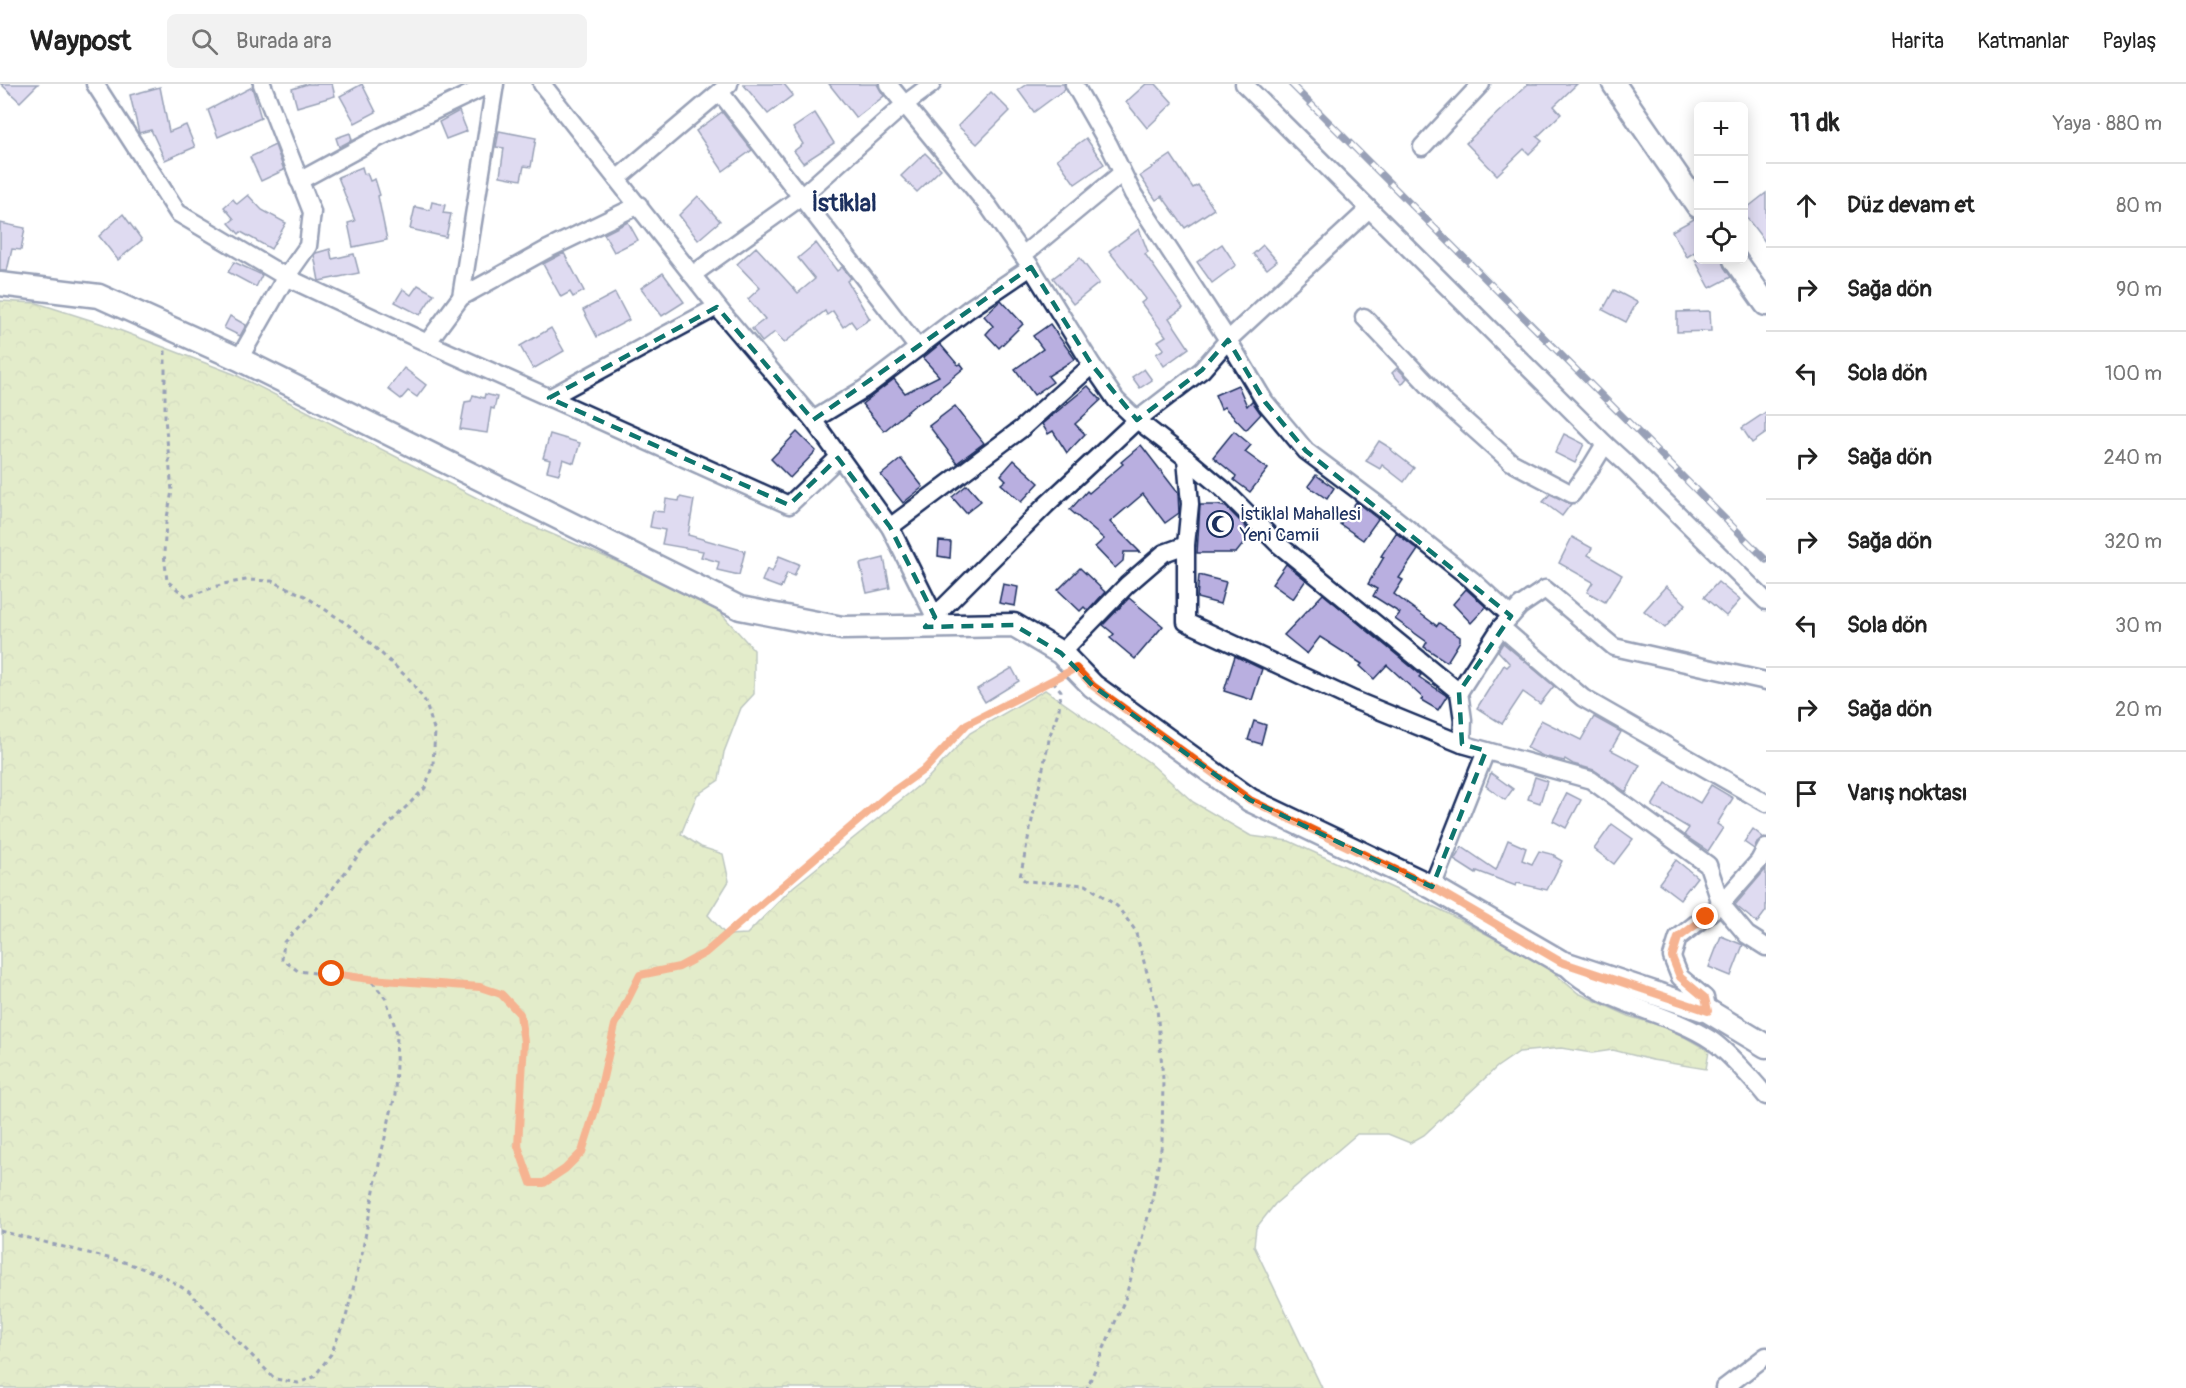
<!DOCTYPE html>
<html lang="tr">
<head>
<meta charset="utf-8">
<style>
	body { margin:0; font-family:Pangolin,sans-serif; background:#f2f2f2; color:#222 }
	.controls { position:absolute; right:18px; top:18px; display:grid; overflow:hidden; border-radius:9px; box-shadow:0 3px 15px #0003 }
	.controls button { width:54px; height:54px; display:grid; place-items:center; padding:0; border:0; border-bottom:2px solid #e0e0e0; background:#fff; color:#222; font:30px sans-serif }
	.stop { position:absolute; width:18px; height:18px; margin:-14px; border:4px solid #ea580c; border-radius:50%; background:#fff }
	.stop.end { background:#ea580c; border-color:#fff; box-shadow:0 2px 6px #0008 }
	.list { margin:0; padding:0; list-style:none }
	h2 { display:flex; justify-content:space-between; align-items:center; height:78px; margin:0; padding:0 24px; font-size:26px }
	h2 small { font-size:20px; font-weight:400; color:#767676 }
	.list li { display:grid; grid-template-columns:39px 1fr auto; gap:18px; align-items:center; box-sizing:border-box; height:84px; padding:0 24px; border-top:2px solid #e0e0e0 }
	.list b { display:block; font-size:22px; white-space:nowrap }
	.list em { font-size:20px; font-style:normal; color:#767676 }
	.icon { flex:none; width:33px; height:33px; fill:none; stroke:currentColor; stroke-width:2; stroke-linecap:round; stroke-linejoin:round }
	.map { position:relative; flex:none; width:1766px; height:1304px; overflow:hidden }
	header { display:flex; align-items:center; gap:36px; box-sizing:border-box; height:84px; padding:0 30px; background:#fff; border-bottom:2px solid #e0e0e0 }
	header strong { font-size:28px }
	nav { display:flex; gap:33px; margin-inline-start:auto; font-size:21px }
	.search { width:420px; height:54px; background:#f2f2f2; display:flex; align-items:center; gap:15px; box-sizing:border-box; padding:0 21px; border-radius:9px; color:#767676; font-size:22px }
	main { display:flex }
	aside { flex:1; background:#fff }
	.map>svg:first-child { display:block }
	.forest { fill:url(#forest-crowns); stroke:#6e8274; stroke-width:1.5 }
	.building { fill:#b9afe0; stroke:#1b2f5e; stroke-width:1.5 }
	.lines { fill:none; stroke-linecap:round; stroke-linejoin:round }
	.street-casing { stroke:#1b2f5e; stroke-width:21 }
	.secondary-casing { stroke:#1b2f5e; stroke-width:27 }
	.path { stroke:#1b2f5e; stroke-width:3; stroke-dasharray:4.5 4.5; stroke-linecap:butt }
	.street { stroke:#fff; stroke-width:16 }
	.secondary { stroke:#fff; stroke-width:22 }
	.rail-casing { stroke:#1b2f5e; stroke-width:7 }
	.rail { stroke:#fff; stroke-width:4.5; stroke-dasharray:14; stroke-linecap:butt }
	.route { stroke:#ea580c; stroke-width:8 }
	.marked { fill:none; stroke:#0f766e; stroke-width:4.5; stroke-dasharray:12 8; stroke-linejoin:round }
	.labels { text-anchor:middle; stroke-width:4.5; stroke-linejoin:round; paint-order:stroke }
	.poi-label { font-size:18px; fill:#1b2f5e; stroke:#fff; text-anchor:start }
	.district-label { font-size:24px; font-weight:bold; fill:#1b2f5e; stroke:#fff }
</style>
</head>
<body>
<header>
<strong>Waypost</strong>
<div class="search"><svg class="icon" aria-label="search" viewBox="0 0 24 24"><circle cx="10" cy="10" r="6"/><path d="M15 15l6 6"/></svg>Burada ara</div>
<nav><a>Harita</a><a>Katmanlar</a><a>Paylaş</a></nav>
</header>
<main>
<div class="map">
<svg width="1766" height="1304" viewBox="0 0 1766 1304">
	<defs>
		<pattern id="forest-crowns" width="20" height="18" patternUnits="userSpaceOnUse" patternTransform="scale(1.5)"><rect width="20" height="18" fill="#c2d58a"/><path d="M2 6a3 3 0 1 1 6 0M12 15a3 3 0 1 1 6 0" fill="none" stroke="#a6b77a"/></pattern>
	</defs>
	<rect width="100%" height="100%" fill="#fff"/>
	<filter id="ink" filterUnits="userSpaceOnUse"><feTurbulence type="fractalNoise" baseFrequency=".0167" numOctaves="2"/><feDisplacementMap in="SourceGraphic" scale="12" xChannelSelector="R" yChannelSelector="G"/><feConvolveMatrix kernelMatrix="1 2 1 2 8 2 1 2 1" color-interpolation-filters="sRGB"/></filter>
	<g filter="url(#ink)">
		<!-- forest -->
		<polygon class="forest" points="0,217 37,219 106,241 234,290 528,440 627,482 719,527 754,566 754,610 741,624 724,668 719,696 697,711 681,750 701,763 723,770 729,797 708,831 726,851 747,850 793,803 928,694 970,649 1045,606 1150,679 1193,718 1251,752 1289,757 1441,826 1543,880 1578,909 1631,933 1669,944 1709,967 1706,985 1652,976 1613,966 1592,969 1561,964 1519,968 1497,983 1424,1051 1410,1059 1388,1050 1357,1050 1275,1120 1256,1144 1254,1162 1322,1304 0,1304"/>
		<!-- building -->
		<g class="building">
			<polygon points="1,0 38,0 20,18"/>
			<polygon points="307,0 332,0 335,12 297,23 292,5"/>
			<polygon points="362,0 376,28 355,39 340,12"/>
			<polygon points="743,0 784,0 793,11 768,30"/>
			<polygon points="829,0 877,0 884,12 856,34"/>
			<polygon points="1027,0 1064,0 1065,5 1034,28 1018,6"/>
			<polygon points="1146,0 1156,0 1173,19 1147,44 1126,18"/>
			<polygon points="1528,0 1577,0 1554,22 1561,30 1537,53 1542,57 1529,70 1524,65 1497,91 1466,59"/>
			<polygon points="160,3 169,48 186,41 195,63 165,76 151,46 139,49 130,11"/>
			<polygon points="252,3 261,34 218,53 208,26"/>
			<polygon points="991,8 1010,27 977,60 958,42"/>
			<polygon points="459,27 467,47 446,55 439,38"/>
			<polygon points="722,28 752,66 723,87 696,47"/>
			<polygon points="815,29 834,59 803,79 794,67 803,60 793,44"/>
			<polygon points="499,47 536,54 531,83 524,82 521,96 500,92 504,64 496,63"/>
			<polygon points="350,49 352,56 339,63 336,54"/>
			<polygon points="1086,54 1104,80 1075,100 1057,75"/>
			<polygon points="275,61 284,86 261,97 250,73"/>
			<polygon points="925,69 941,85 917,108 901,92"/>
			<polygon points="1171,71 1193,104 1198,101 1214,125 1185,144 1162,112 1156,116 1140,92"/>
			<polygon points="362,83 364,90 367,89 370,97 375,95 380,111 378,112 387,156 353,163 348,139 355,137 338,93"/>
			<polygon points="1766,109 1766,159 1743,129 1743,127"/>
			<polygon points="248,111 262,126 286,139 271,165 241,148 239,150 229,139 234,135 224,123 233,115 237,120"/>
			<polygon points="698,112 720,137 698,156 679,131"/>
			<polygon points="432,118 445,121 443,129 451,130 446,153 410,145 415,123 430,126"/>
			<polygon points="123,130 142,156 118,176 99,152"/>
			<polygon points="1694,135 1698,135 1698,166 1687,173 1672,147"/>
			<polygon points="628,138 638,156 614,168 604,150"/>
			<polygon points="0,139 25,144 21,166 12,165 7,187 0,187"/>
			<polygon points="1139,145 1148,168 1145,170 1183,224 1169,234 1189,264 1164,282 1156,270 1164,265 1158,257 1166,252 1141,219 1146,215 1109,167"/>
			<polygon points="816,159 837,187 842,183 851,194 847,197 870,235 856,244 851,237 843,243 833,227 827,231 825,227 784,259 775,248 762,258 752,245 765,235 748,215 760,204 737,180 756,163 798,209 815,195 798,174"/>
			<polygon points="1222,160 1236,181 1212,199 1197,178"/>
			<polygon points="1263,161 1277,177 1267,185 1253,170"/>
			<polygon points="330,165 332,175 354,170 359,189 319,197 314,171 316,169"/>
			<polygon points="564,169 584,207 573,213 570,208 561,213 543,180"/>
			<polygon points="1080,174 1099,199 1073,220 1053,194"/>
			<polygon points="1695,176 1722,176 1724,183 1731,193 1710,204"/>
			<polygon points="234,178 262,191 256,203 228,188"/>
			<polygon points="663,189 684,218 662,232 641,204"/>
			<polygon points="418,201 434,210 420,231 395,218 403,205 411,211"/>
			<polygon points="1614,206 1637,218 1626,238 1603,226"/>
			<polygon points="615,209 629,236 597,253 583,226"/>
			<polygon points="1001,216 1023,240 999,264 986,250 993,242 984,232"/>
			<polygon points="1710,227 1711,247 1677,248 1677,228"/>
			<polygon points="230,232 246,241 240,252 224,244"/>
			<polygon points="1050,240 1075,275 1048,292 1053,298 1034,311 1015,285 1043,265 1033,252"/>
			<polygon points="551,244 564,267 533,285 520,262"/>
			<polygon points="940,260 958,281 961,280 964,284 928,314 915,321 884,347 862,320 894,295 905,309 939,292 923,274"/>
			<polygon points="404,284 426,301 417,313 408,307 401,315 388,305"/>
			<polygon points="1397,284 1407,294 1402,300 1392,289"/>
			<polygon points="1144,285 1152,296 1140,304 1132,293"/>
			<polygon points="1238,301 1247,322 1252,317 1261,330 1246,346 1224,323 1221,325 1215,311"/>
			<polygon points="1088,302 1101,316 1075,340 1085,350 1067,369 1053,347 1048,350 1042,340"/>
			<polygon points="485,310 497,313 494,325 491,324 487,349 460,345 465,318 471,317 473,311 484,314"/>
			<polygon points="955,322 984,359 957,379 929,342"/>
			<polygon points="1766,328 1766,349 1752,359 1742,344"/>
			<polygon points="1234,347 1251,361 1245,368 1268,385 1250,408 1234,396 1236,392 1213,373"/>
			<polygon points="797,348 816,367 790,394 771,375"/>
			<polygon points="550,350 580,359 574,379 563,375 559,390 547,387 550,376 543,374"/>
			<polygon points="1564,350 1584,360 1575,379 1555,369"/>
			<polygon points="1379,357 1392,365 1391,366 1414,384 1404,398 1382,381 1380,385 1366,377"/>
			<polygon points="1141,361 1178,409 1179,429 1165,439 1143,410 1110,438 1140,468 1124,468 1123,477 1115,484 1095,463 1104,455 1070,426 1087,407 1089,409 1123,380 1121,378"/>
			<polygon points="901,375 923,403 903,419 881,391"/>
			<polygon points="1014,376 1039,399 1021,418 1001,400 1006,396 1001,391"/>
			<polygon points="1316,391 1334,404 1327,415 1308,402"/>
			<polygon points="967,401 981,417 966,429 952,413"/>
			<polygon points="1550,410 1571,420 1562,432 1543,418"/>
			<polygon points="680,413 694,416 688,451 745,467 739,491 717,486 719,478 701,473 703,467 662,460 665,446 650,443 653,427 664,428 666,415 679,417"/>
			<polygon points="1356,418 1378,435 1363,456 1340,440"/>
			<polygon points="1200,421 1218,421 1226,423 1246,443 1247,447 1244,459 1236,469 1197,469"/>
			<polygon points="1396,449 1418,466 1399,494 1403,496 1394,510 1437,542 1439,539 1460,553 1460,557 1447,578 1424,563 1427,558 1395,535 1400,529 1373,512 1377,505 1368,500 1384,473 1381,472"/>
			<polygon points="1572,453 1592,464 1588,471 1622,491 1605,518 1587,508 1593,498 1559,479"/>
			<polygon points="939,457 951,458 950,474 938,472"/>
			<polygon points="779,472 799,480 794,492 787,489 781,504 762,497 767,485 772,488"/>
			<polygon points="884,474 890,504 867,509 860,480"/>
			<polygon points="1286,480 1306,496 1293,515 1272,500"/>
			<polygon points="1080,484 1105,508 1088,527 1084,523 1080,527 1058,506"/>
			<polygon points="1199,491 1226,498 1220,520 1197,514"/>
			<polygon points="1718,498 1740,516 1726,532 1704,513"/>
			<polygon points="1003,500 1018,503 1015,522 999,519"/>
			<polygon points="1666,502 1686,520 1665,544 1644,527"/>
			<polygon points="1466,505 1486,523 1471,539 1453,520"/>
			<polygon points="1323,510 1421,591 1419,593 1447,612 1438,626 1421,616 1423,614 1387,581 1374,595 1360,582 1362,580 1320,553 1307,570 1284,551"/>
			<polygon points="1129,514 1163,542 1135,575 1110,554 1114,550 1103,541"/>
			<polygon points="1503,559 1554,602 1540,620 1523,608 1502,640 1477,624 1504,581 1507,583 1510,580 1498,567"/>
			<polygon points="1235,572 1262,585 1252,616 1224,607"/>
			<polygon points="1012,584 1019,597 985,618 977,605"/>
			<polygon points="1594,633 1621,648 1611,666 1640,681 1626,708 1594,686 1573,680 1565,675 1564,677 1543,672 1527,664 1541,636 1581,656"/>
			<polygon points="1254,637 1266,641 1261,660 1248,656"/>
			<polygon points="1491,689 1513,705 1505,716 1486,702"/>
			<polygon points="1535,693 1547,697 1540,719 1528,715"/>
			<polygon points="1666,699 1700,719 1711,701 1733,714 1717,740 1723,744 1708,767 1684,751 1689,744 1652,722"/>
			<polygon points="1567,709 1581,716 1566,744 1553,737"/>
			<polygon points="1612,740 1633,755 1614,780 1594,765"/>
			<polygon points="1753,745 1764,754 1757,759 1754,765 1744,758"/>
			<polygon points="1508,756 1526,764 1522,776 1532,780 1539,767 1555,771 1555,773 1562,777 1547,806 1517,799 1516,802 1477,787 1476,790 1454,776 1462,763 1496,786"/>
			<polygon points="1676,776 1697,793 1680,815 1659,799"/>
			<polygon points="1766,785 1766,827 1757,839 1735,821"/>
			<polygon points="1721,852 1743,861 1731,892 1709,883"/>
		</g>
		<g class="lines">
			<defs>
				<g id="street">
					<polyline points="95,0 178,129 286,193 308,162 312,128 262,0"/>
					<polyline points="542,0 723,230 813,336 890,443 935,533"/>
					<polyline points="888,0 989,123 1031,183 1092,281 1116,316 1137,336 1186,374 1224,406 1278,460 1459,608"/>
					<polyline points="1074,0 1109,61 1133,110 1228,256 1265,318 1306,367 1382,424 1472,496 1511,532"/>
					<polyline points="1244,0 1605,360 1628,381 1766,517"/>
					<polyline points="720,8 918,264"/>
					<polyline points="1422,63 1481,0"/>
					<polyline points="617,95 729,0"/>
					<polyline points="299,97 378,54 490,0"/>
					<polyline points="1023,171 1122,89"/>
					<polyline points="692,191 801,113 905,20 932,0"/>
					<polyline points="461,213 546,166 639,121"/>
					<polyline points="1364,233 1445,319 1511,378 1572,410 1591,383 1605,360"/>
					<polyline points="427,259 461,213 495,0"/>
					<polyline points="239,275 286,193 423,257 789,421 838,374"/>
					<polyline points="549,314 717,223"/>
					<polyline points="813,336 864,305 969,225 1031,183"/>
					<polyline points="1186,374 1190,420 1186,461 1186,538 1354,616 1462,660 1591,696 1708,781 1721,820 1747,851 1766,863"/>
					<polyline points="890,443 1021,345 1092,281"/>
					<polyline points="927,540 1046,421 1137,336 1202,286 1228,256 1369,125"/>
					<polyline points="1501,543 1583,614 1766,719"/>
					<polyline points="1061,569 1127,501 1164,469 1186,461"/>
					<polyline points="1462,660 1463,636 1459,608 1501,543 1520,522 1545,505 1614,563 1766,597"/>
					<polyline points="1432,803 1486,667"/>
					<path d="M 1564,881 C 1603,921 1665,926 1711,956 C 1726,966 1754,997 1766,1012"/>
					<polyline points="1708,927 1705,914 1680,893 1672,873 1678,854 1721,820 1759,777 1766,764"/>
					<polyline points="1724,1304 1766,1272"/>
				</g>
				<g id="secondary">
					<polyline points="1614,0 1698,122"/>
					<polyline points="1735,176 1766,220"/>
					<polyline points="0,200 99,212 239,275 740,524 842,544 1014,541 1061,569 1093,602 1250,716 1432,803 1561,878 1708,927 1766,962"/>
				</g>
			</defs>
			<!-- street casing -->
			<use href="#street" class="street-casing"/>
			<!-- secondary casing -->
			<use href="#secondary" class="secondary-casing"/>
			<!-- path -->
			<g class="path">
				<polyline points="1053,597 1061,607 1059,625 1050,651 1020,793 1026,797 1086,801 1117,822 1135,846 1157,924 1163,995 1162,1059 1151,1122 1125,1215 1087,1304"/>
				<polyline points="370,895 480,903 501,910 520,930 524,958 518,1062 531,1099 544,1099 565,1085 582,1068 597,1020 615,941 640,891 679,883 705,869 888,710 926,684 967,640 1061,593"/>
				<polyline points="0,1147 124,1178 164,1192 189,1208 275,1295 298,1299 314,1293 331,1270 346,1233 362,1169 380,1075 395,1011 397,949 386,915 370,895 298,887 282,875 284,858 320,821 360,769 425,704 433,680 435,648 425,617 410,596 356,546 305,512 272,497 246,496 223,500 187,513 167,497 164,469 166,439 172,407 165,334 165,262"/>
			</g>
			<!-- street -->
			<use href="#street" class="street"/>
			<!-- secondary -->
			<use href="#secondary" class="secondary"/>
			<defs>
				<polyline id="rail" points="1291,0 1766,476"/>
			</defs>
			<!-- rail casing -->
			<use href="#rail" class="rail-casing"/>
			<!-- rail -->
			<use href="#rail" class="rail"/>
		</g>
	</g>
	<g class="lines" filter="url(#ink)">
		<!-- route -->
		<polyline class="route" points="332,890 370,895 480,903 501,910 520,930 524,958 518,1062 531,1099 544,1099 565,1085 582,1068 597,1020 615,941 640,891 679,883 705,869 888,711 926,684 967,640 1076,584 1093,602 1250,716 1432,803 1561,878 1708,927 1705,914 1680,893 1672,873 1678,854 1706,833"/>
	</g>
	<!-- marked area -->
	<path d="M0 0H1766V1304H0ZM 1031,183 L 1092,281 L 1137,336 L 1202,286 L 1228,256 L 1265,318 L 1306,367 L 1511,532 L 1459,608 L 1462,660 L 1486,667 L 1432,803 L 1250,716 L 1093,602 L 1061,569 L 1014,541 L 925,543 L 935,533 L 890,443 L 838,374 L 789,421 L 549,314 L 717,223 L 813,336 Z" fill="#fff" fill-opacity=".55" fill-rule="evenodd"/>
	<path class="marked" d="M 1031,183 L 1092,281 L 1137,336 L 1202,286 L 1228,256 L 1265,318 L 1306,367 L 1511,532 L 1459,608 L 1462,660 L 1486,667 L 1432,803 L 1250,716 L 1093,602 L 1061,569 L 1014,541 L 925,543 L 935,533 L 890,443 L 838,374 L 789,421 L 549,314 L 717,223 L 813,336 Z"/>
	<!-- icons -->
	<defs>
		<symbol id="mosque-ring" viewBox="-11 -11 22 22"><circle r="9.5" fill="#fff" stroke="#1b2f5e" stroke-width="1.5"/><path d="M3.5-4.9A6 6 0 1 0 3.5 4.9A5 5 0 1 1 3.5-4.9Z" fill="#1b2f5e"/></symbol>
	</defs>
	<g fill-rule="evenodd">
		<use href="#mosque-ring" x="1205" y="425" width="30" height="30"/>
	</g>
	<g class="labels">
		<!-- poi labels -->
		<g class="poi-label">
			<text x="1240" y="436">İstiklal Mahallesi<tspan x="1240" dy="21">Yeni Camii</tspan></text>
		</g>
		<!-- district labels -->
		<g class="district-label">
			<text x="844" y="127">İstiklal</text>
		</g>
	</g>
</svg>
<div class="controls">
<button>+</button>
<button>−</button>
<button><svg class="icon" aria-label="locate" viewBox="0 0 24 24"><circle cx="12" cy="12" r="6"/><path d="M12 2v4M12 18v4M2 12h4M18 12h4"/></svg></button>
</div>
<div class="stop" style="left:332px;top:890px"></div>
<div class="stop end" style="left:1706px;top:833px"></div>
</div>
<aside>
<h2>11 dk<small>Yaya · 880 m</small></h2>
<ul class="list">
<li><svg class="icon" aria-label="ahead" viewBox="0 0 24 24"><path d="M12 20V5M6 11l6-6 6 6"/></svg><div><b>Düz devam et</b></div><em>80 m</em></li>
<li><svg class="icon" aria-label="right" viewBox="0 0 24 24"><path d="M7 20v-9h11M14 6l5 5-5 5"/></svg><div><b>Sağa dön</b></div><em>90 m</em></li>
<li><svg class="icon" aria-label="left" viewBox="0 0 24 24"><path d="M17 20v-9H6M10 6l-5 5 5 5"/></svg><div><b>Sola dön</b></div><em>100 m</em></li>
<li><svg class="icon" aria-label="right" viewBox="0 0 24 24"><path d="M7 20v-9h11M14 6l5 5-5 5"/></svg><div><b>Sağa dön</b></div><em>240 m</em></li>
<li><svg class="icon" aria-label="right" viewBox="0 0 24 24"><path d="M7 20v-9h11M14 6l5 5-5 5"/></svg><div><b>Sağa dön</b></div><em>320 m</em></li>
<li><svg class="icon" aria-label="left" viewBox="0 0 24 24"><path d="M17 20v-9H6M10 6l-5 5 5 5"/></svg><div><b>Sola dön</b></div><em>30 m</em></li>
<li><svg class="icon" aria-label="right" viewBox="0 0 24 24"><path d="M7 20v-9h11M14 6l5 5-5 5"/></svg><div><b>Sağa dön</b></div><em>20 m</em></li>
<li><svg class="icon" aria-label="arrive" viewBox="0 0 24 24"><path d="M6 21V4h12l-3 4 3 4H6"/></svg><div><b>Varış noktası</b></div></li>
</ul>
</aside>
</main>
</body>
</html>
